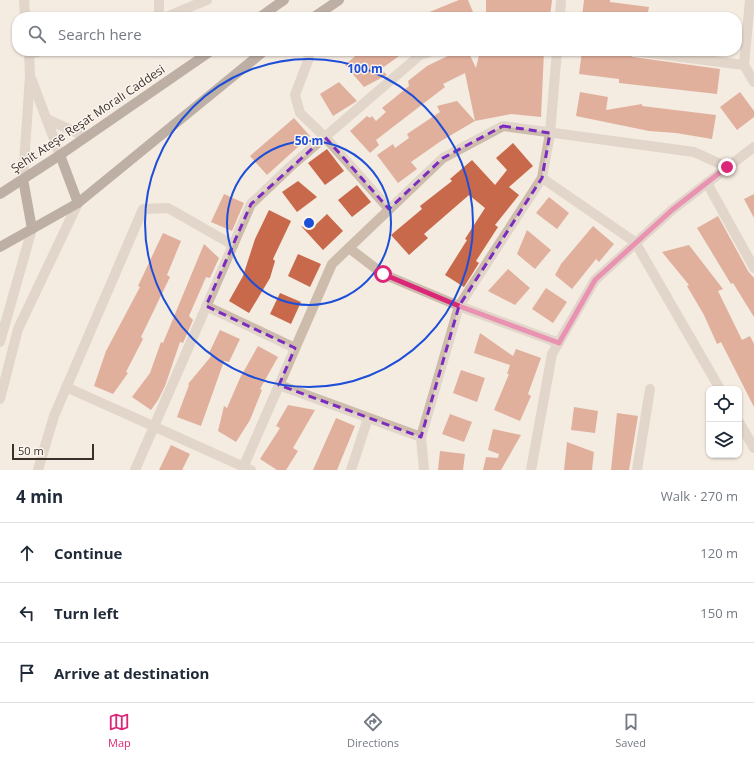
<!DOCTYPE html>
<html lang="en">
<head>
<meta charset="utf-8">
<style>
	body { margin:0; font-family:"Open Sans",sans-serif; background:#f6f6f7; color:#1f2937 }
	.controls { position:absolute; right:12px; bottom:12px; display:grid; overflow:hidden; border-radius:8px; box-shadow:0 1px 3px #0004 }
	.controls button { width:36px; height:36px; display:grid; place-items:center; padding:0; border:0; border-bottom:1px solid #e0e1e3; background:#fff; color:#1f2937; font:20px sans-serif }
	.scale { position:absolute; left:12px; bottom:10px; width:82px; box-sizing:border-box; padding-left:4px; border:2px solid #3b302b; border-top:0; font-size:11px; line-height:14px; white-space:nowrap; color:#3b302b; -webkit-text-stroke:3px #fbf5ee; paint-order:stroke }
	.stop { position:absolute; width:12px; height:12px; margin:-9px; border:3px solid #db2777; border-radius:50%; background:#fff }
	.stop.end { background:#db2777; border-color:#fff; box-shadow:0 1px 4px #0008 }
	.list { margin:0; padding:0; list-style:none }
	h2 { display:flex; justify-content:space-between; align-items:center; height:52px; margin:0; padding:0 16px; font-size:17px }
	h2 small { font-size:13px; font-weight:400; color:#747a83 }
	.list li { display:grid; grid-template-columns:26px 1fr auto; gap:12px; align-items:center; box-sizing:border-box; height:60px; padding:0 16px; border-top:1px solid #e0e1e3 }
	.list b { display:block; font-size:15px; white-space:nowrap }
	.list em { font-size:13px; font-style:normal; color:#747a83 }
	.icon { flex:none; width:22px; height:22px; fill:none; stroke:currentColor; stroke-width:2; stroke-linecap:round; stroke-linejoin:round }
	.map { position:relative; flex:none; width:754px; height:470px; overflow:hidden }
	.search { position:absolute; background:#fff; box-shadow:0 1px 3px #0004; left:12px; right:12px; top:12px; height:44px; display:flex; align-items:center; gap:10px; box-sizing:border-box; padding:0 14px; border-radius:16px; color:#747a83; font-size:15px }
	.sheet { height:232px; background:#fff }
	nav { display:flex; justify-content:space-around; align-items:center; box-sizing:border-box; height:56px; border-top:1px solid #e0e1e3; background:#fff; font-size:11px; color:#747a83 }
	nav a { display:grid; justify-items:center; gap:2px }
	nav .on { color:#db2777 }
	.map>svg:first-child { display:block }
	.building { fill:#c8694b }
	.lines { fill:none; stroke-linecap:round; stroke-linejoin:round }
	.minor { stroke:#cdbbac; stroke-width:10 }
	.major { stroke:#7d675c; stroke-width:10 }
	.route { stroke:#db2777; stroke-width:5 }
	.marked { fill:none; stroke:#7b2cbf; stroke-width:3; stroke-dasharray:8 5; stroke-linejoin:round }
	.ring { fill:none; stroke:#1d4ed8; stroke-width:2 }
	.labels { text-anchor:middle; stroke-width:3; stroke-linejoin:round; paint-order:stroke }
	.street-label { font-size:12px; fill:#3b302b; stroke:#fbf5ee }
	.centre { fill:#1d4ed8; stroke:#fbf5ee; stroke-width:2 }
	.ring-label { font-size:12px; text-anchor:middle; font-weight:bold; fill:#1d4ed8; stroke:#fbf5ee; stroke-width:3; stroke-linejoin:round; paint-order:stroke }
</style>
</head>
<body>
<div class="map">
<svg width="754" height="470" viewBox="0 0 754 470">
	<rect width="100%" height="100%" fill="#f4ebe1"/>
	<!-- building -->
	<g class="building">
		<polygon points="459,0 468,0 475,17 417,17"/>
		<polygon points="486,0 552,0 550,17 486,17"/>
		<polygon points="584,0 610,0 610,2 649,7 647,17 582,17"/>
		<polygon points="361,51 406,51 381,69 387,75 385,76 364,87 345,65"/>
		<polygon points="458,51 468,51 476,68 480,51 544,51 541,117 511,114 475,121 465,73 443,84 445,87 376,140 379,145 370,153 350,131 367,116 370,118 372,116 376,121 386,112 382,108 409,86 408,81 427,66"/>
		<polygon points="582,51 621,56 621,54 628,54 633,57 720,69 717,94 619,83 619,79 579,74"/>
		<polygon points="339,82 357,101 333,116 320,94"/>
		<polygon points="580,92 608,97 606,110 642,104 642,106 716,115 712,139 676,133 649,131 576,116"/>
		<polygon points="740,92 754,111 754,117 737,130 720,107"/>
		<polygon points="457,101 475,121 441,141 411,162 417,169 398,183 377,155 393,144 395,148 409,138 407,134 440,112 437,106"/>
		<polygon points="294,118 310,136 267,175 250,156"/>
		<polygon points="513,143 533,166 509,187 519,195 495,225 498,227 476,261 479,263 464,287 445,275 467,240 465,239 485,208 469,195 424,234 428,238 409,255 391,235 422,209 420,206 452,181 450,179 472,160 495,185 507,170 496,158"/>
		<polygon points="327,149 344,171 325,185 308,163"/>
		<polygon points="298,181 317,197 297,212 282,192"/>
		<polygon points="357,185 371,202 352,217 338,200"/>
		<polygon points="224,194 244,203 232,231 211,222"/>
		<polygon points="754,194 754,218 744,199"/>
		<polygon points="549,197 569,213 557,229 536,213"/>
		<polygon points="269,210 291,221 273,259 275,261 270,278 249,313 229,301 243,276 255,239"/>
		<polygon points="327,214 343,231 323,250 301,226 310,230"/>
		<polygon points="718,216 748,271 754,278 754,317 733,283 731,284 697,228"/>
		<polygon points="593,226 614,244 599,262 596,259 572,289 555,275 561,264"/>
		<polygon points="527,230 551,250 535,269 517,254"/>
		<polygon points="163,233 181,241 167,275 170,277 141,337 143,339 126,372 128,373 113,394 94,386 106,351 140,287 138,286"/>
		<polygon points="204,244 219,258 210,278 206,277 189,316 193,320 183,343 180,342 165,386 158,400 151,410 132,397 150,373 161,342 163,343"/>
		<polygon points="689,245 723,289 718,291 742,340 750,336 754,344 754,407 721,342 717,344 704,315 687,286 689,285 662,252"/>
		<polygon points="298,254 321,264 310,287 288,276"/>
		<polygon points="508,269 530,288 515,305 488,291"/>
		<polygon points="546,288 567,302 553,323 532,309"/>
		<polygon points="280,293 301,302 291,324 270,314"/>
		<polygon points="220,330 240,339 229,362 224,361 201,426 177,417 189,385 188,384 213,354 209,353"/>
		<polygon points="480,333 513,356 516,349 541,358 528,394 531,396 520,421 494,410 509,374 507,374 510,365 474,353"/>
		<polygon points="258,346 278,357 260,389 262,390 250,420 236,442 218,431 224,406 227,408 240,378"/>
		<polygon points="461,370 485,378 477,402 453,393"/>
		<polygon points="288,405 315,410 293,448 298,451 286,470 277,470 260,459 280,428 276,426"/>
		<polygon points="574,407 598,411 595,433 571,430"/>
		<polygon points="617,413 638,416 629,470 611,470"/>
		<polygon points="450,414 472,422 464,442 442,434"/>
		<polygon points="336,418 355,426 337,470 313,470"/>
		<polygon points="493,429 521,435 501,470 483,470 486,457 498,458 499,454 488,450"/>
		<polygon points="567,442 594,452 592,470 564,470"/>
		<polygon points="171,445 190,454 182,470 159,470"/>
		<polygon points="440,451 465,454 463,470 438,470"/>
	</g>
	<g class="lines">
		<!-- minor -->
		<g class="minor">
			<polyline points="24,0 25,17"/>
			<polyline points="159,0 159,17"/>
			<polyline points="166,17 207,0"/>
			<polyline points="560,17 561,0"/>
			<polyline points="307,51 309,58 295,95 300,113 325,137 389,209"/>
			<polyline points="634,51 744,65 754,82"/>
			<polyline points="29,54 42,51"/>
			<polyline points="744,65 750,0"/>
			<polyline points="31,78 60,155"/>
			<polyline points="47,119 86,137"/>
			<polyline points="542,178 635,242 720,389"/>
			<polyline points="23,179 30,76 29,51"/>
			<polyline points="707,183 754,268"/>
			<polyline points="349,248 383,274 459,306 559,343"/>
			<polyline points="206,306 295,348"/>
			<polyline points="0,342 32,229"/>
			<polyline points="279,385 421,437"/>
			<polyline points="66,387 251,470"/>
			<polyline points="0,399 18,329 78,203"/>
			<polyline points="739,422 754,448"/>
			<polyline points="38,470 54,416 143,209 168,208 233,245"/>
			<polyline points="135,470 251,204 290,167 420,55 432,51"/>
			<polyline points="242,470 332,264 443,158 503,126 694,152 727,167"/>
			<polyline points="351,470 368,418"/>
			<polyline points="424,470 421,437 459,306 542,178 550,133 557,51"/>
			<polyline points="531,470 552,354 595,280 672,210 754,147"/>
			<polyline points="637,470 650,389"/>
		</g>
		<!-- major -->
		<g class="major">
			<polyline points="260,17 284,0"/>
			<polyline points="314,17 339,0"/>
			<polyline points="60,155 78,203"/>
			<polyline points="23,179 32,229"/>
			<polyline points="0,194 60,155 211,51"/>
			<polyline points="0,247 78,203 264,51"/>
		</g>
	</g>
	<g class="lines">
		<!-- route -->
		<polyline class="route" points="383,274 459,306 559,343 595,280 672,210 727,167"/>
	</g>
	<!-- marked area -->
	<path d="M0 0H754V470H0ZM 503,126 L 550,133 L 542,178 L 459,306 L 421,437 L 279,385 L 295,348 L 206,306 L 251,204 L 325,137 L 389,209 L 443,158 Z" fill="#f4ebe1" fill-opacity=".55" fill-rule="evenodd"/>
	<path class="marked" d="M 503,126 L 550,133 L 542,178 L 459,306 L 421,437 L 279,385 L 295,348 L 206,306 L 251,204 L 325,137 L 389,209 L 443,158 Z"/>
	<!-- distance rings -->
	<g class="ring">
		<circle cx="309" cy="223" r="82"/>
		<circle cx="309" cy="223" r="164"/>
	</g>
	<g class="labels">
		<!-- street labels -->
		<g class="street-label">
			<text transform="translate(88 119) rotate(-34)" y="4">Şehit Ateşe Reşat Moralı Caddesi</text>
		</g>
	</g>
	<circle cx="309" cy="223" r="6" class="centre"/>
	<g class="ring-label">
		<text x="365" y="73">100 m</text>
		<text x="309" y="145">50 m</text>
	</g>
</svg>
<div class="controls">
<button><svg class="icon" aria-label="locate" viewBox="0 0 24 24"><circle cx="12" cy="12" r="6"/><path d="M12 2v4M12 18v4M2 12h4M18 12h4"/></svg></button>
<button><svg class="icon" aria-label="layers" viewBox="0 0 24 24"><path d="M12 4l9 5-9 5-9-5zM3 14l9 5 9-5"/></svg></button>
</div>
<div class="scale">50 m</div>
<div class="stop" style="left:383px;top:274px"></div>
<div class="stop end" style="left:727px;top:167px"></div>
<div class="search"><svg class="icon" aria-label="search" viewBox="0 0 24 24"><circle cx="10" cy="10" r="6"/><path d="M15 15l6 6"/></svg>Search here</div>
</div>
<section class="sheet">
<h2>4 min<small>Walk · 270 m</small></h2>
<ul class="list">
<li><svg class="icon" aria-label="ahead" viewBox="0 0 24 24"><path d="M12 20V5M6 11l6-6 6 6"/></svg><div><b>Continue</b></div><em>120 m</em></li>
<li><svg class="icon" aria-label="left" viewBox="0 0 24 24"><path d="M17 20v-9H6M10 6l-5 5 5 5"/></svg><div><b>Turn left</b></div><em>150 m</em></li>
<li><svg class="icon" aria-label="arrive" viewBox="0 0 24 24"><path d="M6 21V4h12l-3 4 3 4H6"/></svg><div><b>Arrive at destination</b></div></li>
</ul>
</section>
<nav>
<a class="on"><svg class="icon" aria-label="map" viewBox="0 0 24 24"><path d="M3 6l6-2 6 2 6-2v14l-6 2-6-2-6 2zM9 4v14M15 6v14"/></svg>Map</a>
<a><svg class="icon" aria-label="directions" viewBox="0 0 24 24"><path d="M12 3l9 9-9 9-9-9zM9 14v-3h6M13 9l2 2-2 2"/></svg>Directions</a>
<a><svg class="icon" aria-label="saved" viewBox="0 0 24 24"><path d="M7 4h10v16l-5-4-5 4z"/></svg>Saved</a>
</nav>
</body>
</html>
